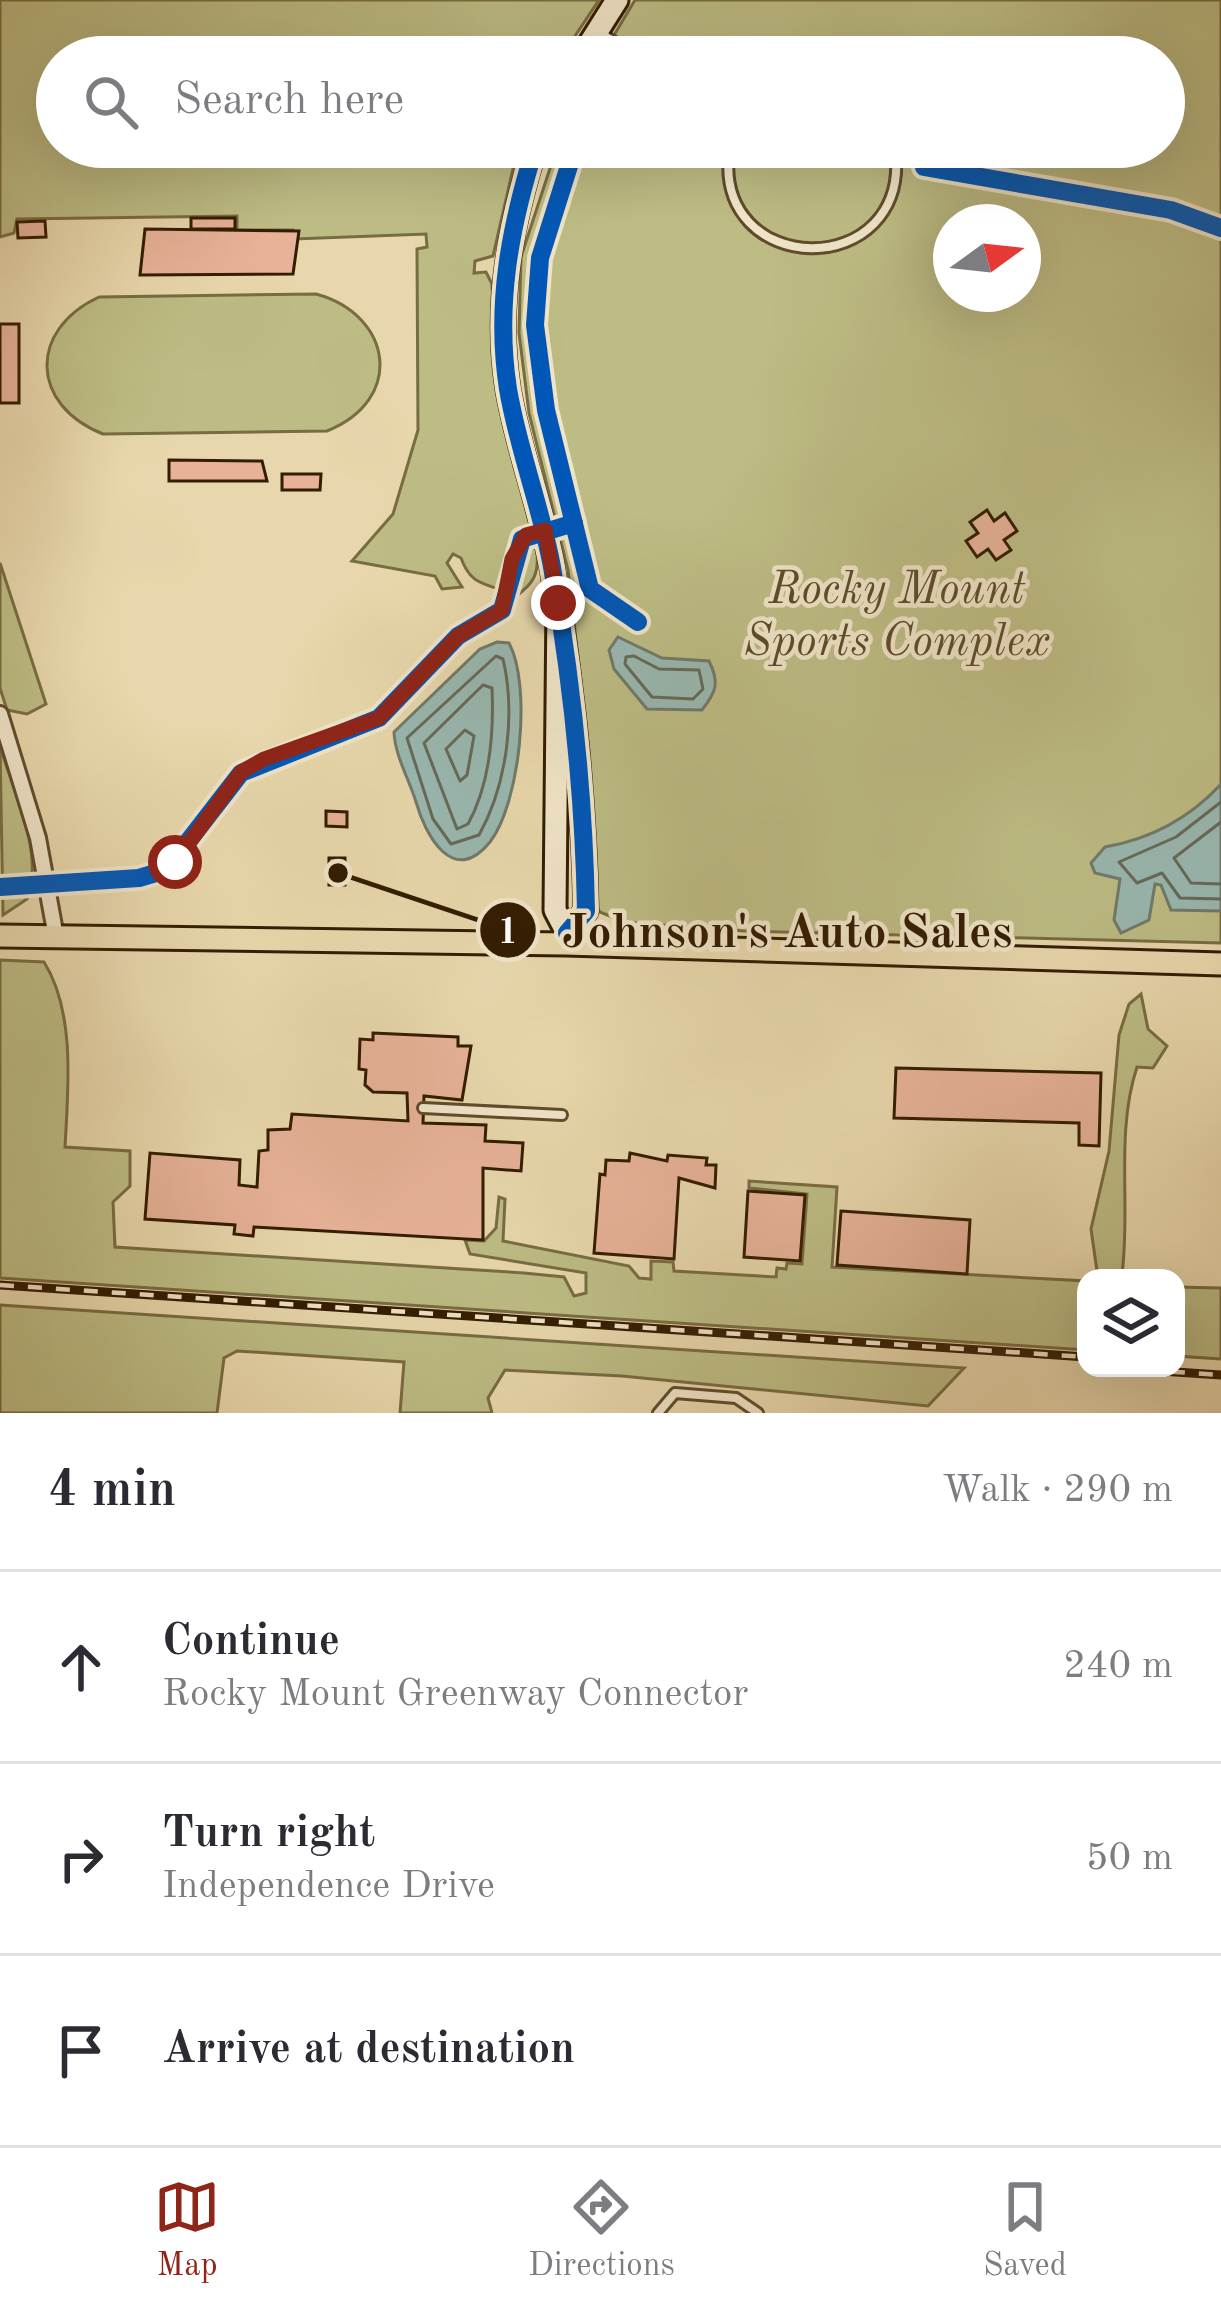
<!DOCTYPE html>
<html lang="en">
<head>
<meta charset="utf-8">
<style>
	body { margin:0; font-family:"Old Standard TT",serif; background:#f7f7f7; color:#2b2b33 }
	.controls { position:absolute; right:36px; bottom:36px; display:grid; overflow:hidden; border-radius:24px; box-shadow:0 12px 48px #0002 }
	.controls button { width:108px; height:108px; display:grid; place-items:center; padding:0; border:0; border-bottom:3px solid #e1e1e2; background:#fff; color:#2b2b33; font:60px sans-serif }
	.compass { position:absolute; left:933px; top:204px; width:108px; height:108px; border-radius:50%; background:#fff; box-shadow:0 12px 48px #0002; rotate:75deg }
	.stop { position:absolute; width:36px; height:36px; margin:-27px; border:9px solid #8f2418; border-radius:50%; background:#fff }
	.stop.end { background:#8f2418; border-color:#fff; box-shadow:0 3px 12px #0008 }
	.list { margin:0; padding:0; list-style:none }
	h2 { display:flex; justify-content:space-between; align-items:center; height:156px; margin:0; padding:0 48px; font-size:51px }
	h2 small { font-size:39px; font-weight:400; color:#7c7c81 }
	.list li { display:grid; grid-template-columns:78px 1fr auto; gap:36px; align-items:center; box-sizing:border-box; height:192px; padding:0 48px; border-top:3px solid #e1e1e2 }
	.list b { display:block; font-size:45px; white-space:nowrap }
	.list p { margin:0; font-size:39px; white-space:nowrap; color:#7c7c81 }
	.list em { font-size:39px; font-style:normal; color:#7c7c81 }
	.icon { flex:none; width:66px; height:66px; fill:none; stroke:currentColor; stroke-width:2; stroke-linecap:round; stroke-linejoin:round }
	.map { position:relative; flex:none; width:1221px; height:1413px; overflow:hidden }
	.search { position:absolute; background:#fff; box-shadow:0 12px 48px #0002; left:36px; right:36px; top:36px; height:132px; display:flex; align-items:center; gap:30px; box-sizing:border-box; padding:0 42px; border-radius:66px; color:#7c7c81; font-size:45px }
	.sheet { height:732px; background:#fff }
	nav { display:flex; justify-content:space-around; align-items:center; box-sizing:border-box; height:168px; border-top:3px solid #e1e1e2; background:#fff; font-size:33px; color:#7c7c81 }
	nav a { display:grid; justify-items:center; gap:6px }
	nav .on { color:#8f2418 }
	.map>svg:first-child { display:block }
	.green { fill:#bdbc84; stroke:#786c42; stroke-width:3; fill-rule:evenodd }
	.water { fill:#99b8b1; stroke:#707a6a; stroke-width:3 }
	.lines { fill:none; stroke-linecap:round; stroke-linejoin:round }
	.shore { stroke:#666a58; stroke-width:3 }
	.building { fill:#e7b298; stroke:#331c00; stroke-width:3 }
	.lane-casing { stroke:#604b2b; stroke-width:14 }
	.street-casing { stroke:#604b2b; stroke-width:20 }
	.secondary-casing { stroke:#331c00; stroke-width:27 }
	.primary-casing { stroke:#331c00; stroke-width:27 }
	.lane { stroke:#f0e5c9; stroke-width:8 }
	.street { stroke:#f0e5c9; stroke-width:14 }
	.secondary { stroke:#f0e5c9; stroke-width:21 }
	.primary { stroke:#e8d7ac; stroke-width:21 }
	.rail-casing { stroke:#331c00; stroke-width:9 }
	.rail { stroke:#f0e5c9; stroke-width:4.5; stroke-dasharray:14; stroke-linecap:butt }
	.cycleway-casing { stroke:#f0e5c9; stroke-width:26 }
	.cycleway { stroke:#0057b8; stroke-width:18 }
	.route { stroke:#8f2418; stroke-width:15 }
	.labels { text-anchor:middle; stroke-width:9; stroke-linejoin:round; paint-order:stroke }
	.park-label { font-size:45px; font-style:italic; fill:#5c4c28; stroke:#f0e5c9 }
	.leader { fill:none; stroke:#331c00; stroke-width:4.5 }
	.callout-dot { fill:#331c00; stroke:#f0e5c9; stroke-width:4.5 }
	.mark-label { font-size:36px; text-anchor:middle; font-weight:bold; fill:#fff }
	.callout-label { font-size:48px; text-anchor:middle; font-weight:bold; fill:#331c00; stroke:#f0e5c9; stroke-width:9; stroke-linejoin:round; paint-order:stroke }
</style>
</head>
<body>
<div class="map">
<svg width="1221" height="1413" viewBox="0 0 1221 1413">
	<rect width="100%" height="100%" fill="#e8d7ac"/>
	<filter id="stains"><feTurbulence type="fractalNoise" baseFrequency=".00167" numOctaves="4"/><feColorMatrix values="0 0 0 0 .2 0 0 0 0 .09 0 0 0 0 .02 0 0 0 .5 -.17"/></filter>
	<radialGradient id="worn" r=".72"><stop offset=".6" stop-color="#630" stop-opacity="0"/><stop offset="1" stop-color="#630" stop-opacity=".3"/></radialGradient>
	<!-- green -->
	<g class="green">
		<path d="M 0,0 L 599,0 L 561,57 L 57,57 L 57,147 L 518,147 L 493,256 L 475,261 L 474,273 L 486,272 L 492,284 L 499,404 L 537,552 C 539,575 533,584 515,597 C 491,581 473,591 461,558 L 453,554 L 447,563 L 462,587 L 442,589 L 435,576 L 352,561 L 393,514 L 418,430 L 417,249 L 427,247 L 426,234 L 295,239 L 293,230 L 237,230 L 237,216 L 17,219 L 14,233 L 0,237 Z"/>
		<path d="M 635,0 L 1221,0 L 1221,943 L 744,931 L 624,922 L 600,912 L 593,901 L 589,751 L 568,570 L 529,413 L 519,333 L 521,257 L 557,147 L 1164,147 L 1164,57 L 601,57 ZM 951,222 L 1023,222 L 1023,294 L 951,294 Z"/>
		<path d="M 316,294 C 393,315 405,400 327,431 L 103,434 C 30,405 28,330 99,297 Z"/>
		<polygon points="0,563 46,704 27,714 7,710 0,688"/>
		<path d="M 0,746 C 13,791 45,854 27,899 L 3,915 Z"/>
		<path d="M 0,960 L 44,962 C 76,1013 68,1090 65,1147 L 130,1151 L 130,1186 L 113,1202 L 115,1247 L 524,1273 L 564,1277 L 574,1296 L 586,1293 L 586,1273 L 470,1254 L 465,1240 L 484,1241 L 496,1228 L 499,1197 L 505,1199 L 503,1241 L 629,1266 L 639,1278 L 651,1279 L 651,1261 L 673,1262 L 674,1271 L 776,1277 L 777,1268 L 786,1269 L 787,1263 L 802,1264 L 807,1194 L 749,1188 L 749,1181 L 837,1187 L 832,1267 L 1086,1281 L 1086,1350 L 0,1278 Z"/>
		<path d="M 1141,994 L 1148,1029 L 1167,1046 L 1153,1068 L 1137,1067 C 1115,1134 1131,1206 1122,1274 L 1098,1278 L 1091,1229 L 1109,1151 L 1119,1035 L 1129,1004 Z"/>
		<polygon points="1176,1287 1221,1288 1221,1359 1176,1356 1176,1303 1181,1302"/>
		<polygon points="0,1305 964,1368 928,1406 622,1376 505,1370 488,1398 492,1413 400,1413 404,1362 237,1351 224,1358 217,1413 0,1413"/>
	</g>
	<!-- water -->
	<g class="water">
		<path d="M 618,637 L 662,658 L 709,661 C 720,683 716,692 702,710 L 647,709 L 614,669 L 609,650 Z"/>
		<path d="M 497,642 L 509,643 C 532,686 520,803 490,842 C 453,888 425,834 416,802 C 409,779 395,756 394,732 L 480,649 Z"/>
		<path d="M 1221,784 L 1221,911 L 1171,910 L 1161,885 L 1155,884 L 1149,920 L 1121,933 L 1114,920 L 1120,879 L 1095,873 L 1091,863 L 1105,847 C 1150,839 1189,819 1221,784 Z"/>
	</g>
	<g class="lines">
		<!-- shore -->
		<g class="shore">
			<path d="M 496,656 L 503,659 C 516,714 507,785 479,835 L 451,844 L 433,819 L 407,738 Z"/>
			<polygon points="634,656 659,669 699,670 703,689 693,699 652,697 625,664 626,657"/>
			<path d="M 483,685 L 492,688 C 494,733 490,784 468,824 L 457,829 L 424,743 Z"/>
			<polygon points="465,730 474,736 467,775 460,781 446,749"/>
			<polyline points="1221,802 1176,837 1119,862 1137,883 1162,873 1180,898 1221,899"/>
			<polyline points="1221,822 1174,858 1191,883 1221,884"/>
		</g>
	</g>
	<!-- building -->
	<g class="building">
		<rect x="191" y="218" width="44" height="11"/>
		<polygon points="45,221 46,237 18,238 17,222"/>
		<polygon points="145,229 299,231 293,274 140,275"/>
		<rect x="0" y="324" width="19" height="79"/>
		<polygon points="169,460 262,461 267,481 169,481"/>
		<polygon points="282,474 321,474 320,490 282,490"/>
		<polygon points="987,510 994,521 1005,513 1017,531 1004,540 1011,550 996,560 988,549 977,557 966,541 978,533 970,522"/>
		<polygon points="326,811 347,812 347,827 326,826"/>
		<rect x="329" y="858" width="16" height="27"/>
		<polygon points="373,1033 458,1037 458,1046 471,1046 462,1100 424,1096 423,1123 486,1125 485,1141 523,1143 521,1171 483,1168 483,1240 254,1227 253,1236 234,1234 235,1225 145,1219 150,1153 240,1160 239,1185 257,1187 259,1151 268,1150 268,1130 290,1129 292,1114 408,1121 407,1093 373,1092 365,1085 366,1070 359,1069 360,1039 373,1040"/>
		<polygon points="896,1068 1101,1073 1099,1146 1079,1145 1079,1123 894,1118"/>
		<polygon points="630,1153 667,1161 668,1155 707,1158 706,1165 716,1165 715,1188 679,1178 674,1259 594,1253 600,1174 605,1175 606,1160 629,1161"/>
		<polygon points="748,1191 805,1195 800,1261 744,1257"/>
		<polygon points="841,1211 970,1220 967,1274 837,1265"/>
	</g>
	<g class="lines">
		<defs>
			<g id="lane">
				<polyline points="599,32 638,57"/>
				<path d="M 730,147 C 708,280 914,284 895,147"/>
				<polyline points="423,1108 562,1115"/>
				<polyline points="658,1413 675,1393 736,1398 758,1413"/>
			</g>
			<polyline id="street" points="0,714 38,838 56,937"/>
			<g id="secondary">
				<polyline points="581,57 617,0"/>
				<path d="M 535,147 C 510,227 495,305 508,389 C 518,449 541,507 552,567 C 572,682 584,795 586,911 L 567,933 L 555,910 L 558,603"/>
			</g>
			<polyline id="primary" points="0,936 566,944 1221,964"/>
		</defs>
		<!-- lane casing -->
		<use href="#lane" class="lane-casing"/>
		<!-- street casing -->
		<use href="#street" class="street-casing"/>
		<!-- secondary casing -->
		<use href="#secondary" class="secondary-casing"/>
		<!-- primary casing -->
		<use href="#primary" class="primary-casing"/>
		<!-- lane -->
		<use href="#lane" class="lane"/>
		<!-- street -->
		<use href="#street" class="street"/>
		<!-- secondary -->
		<use href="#secondary" class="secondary"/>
		<!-- primary -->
		<use href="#primary" class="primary"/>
		<defs>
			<g id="rail">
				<polyline points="0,1285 1086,1357"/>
				<polyline points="1115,1368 1221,1375"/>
			</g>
		</defs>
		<!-- rail casing -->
		<use href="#rail" class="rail-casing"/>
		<!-- rail -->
		<use href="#rail" class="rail"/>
		<defs>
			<g id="cycleway">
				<path d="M 535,147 C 510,227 495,305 508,389 C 518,449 541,507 552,567 C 572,682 584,795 586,911 L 567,933"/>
				<polyline points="575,147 540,258 535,325 546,410 590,589 638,622"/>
				<polyline points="924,167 1171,210 1221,228"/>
				<polyline points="0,887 139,878 166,870 241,773 379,718 458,636 502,610 522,539 574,523"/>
			</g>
		</defs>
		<!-- cycleway casing -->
		<use href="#cycleway" class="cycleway-casing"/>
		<!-- cycleway -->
		<use href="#cycleway" class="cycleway"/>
	</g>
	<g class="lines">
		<!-- route -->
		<polyline class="route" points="175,862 241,772 264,759 379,718 458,636 502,610 512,559 526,535 545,530 558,603"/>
	</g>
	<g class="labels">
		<!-- park labels -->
		<g class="park-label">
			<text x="897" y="603">Rocky Mount<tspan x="897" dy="52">Sports Complex</tspan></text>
		</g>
	</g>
	<!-- callouts -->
	<path class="leader" d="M338 873L508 930"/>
	<g class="callout-dot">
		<circle cx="338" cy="873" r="12"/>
		<circle cx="508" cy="930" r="30"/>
	</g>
	<g class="mark-label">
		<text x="508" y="943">1</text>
	</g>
	<g class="callout-label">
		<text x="787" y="947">Johnson's Auto Sales</text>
	</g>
	<rect width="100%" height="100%" filter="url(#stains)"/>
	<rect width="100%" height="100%" fill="url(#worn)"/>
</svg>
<div class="controls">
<button><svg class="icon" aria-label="layers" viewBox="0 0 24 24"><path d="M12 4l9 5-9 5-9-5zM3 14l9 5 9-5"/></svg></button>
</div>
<svg class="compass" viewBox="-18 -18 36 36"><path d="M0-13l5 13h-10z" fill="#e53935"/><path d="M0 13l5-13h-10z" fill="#7c7c81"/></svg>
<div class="stop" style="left:175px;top:862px"></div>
<div class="stop end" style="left:558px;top:603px"></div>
<div class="search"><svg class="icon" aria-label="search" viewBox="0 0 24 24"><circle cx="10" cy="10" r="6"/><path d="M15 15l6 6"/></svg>Search here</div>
</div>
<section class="sheet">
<h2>4 min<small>Walk · 290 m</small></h2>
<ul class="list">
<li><svg class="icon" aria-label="ahead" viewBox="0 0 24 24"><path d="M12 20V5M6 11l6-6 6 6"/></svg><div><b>Continue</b><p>Rocky Mount Greenway Connector</p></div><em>240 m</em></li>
<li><svg class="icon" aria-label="right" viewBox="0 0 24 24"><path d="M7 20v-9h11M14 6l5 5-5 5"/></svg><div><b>Turn right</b><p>Independence Drive</p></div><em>50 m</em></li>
<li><svg class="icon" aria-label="arrive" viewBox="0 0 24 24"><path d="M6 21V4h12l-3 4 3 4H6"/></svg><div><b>Arrive at destination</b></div></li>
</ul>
</section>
<nav>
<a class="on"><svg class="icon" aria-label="map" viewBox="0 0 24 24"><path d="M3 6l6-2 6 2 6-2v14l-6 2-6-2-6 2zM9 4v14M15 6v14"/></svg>Map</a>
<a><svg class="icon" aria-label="directions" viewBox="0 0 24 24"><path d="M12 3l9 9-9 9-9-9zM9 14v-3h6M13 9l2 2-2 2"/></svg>Directions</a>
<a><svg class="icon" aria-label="saved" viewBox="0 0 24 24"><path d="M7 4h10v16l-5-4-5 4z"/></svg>Saved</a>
</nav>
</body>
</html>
